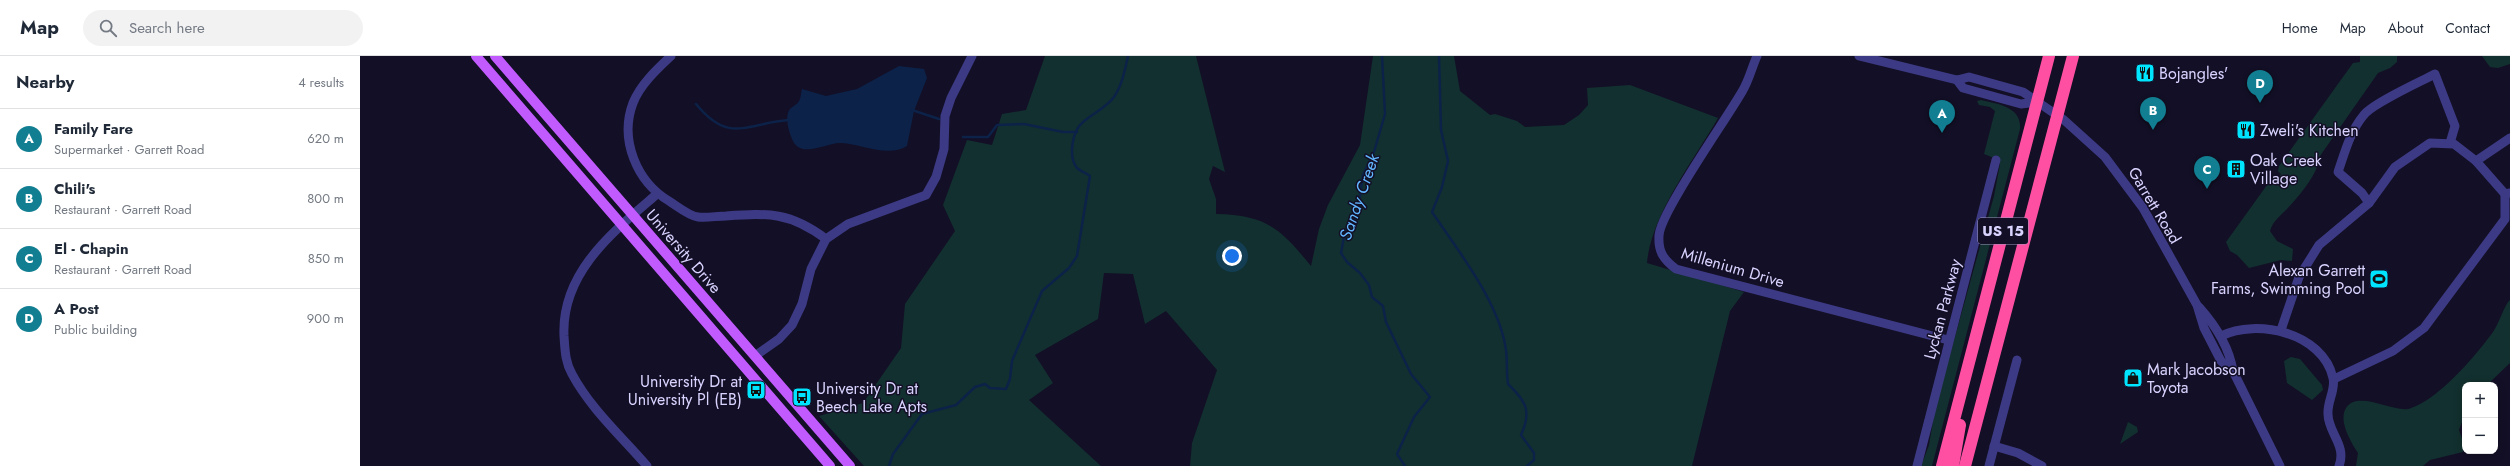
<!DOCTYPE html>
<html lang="en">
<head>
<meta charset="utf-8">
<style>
	body { margin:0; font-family:Jost,sans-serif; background:#f2f2f3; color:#1f2937 }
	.controls { position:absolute; right:12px; bottom:12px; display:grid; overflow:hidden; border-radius:8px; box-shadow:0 2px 10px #0003 }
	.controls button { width:36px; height:36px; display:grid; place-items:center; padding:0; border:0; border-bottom:1px solid #e0e1e3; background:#fff; color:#1f2937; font:20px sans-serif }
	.you { position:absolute; left:872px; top:200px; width:14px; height:14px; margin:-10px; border:3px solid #fff; border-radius:50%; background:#1a73e8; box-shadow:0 0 0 6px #1a73e833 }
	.badge { display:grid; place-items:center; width:26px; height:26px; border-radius:50%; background:#117e91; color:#fff; font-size:13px; font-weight:700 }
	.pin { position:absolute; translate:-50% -33px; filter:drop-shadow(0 1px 2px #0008) }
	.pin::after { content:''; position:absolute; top:21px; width:14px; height:12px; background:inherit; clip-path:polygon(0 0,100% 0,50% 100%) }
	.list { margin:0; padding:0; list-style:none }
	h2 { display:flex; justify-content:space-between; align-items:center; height:52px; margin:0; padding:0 16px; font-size:17px }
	h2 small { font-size:13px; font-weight:400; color:#747a83 }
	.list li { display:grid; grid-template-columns:26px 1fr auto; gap:12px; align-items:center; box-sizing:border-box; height:60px; padding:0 16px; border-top:1px solid #e0e1e3 }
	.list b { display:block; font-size:15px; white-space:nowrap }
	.list p { margin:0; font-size:13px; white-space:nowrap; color:#747a83 }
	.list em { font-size:13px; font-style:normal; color:#747a83 }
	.icon { flex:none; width:22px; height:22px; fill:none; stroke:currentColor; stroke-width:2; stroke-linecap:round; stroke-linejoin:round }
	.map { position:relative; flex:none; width:2150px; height:410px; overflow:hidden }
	header { display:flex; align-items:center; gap:24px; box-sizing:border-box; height:56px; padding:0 20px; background:#fff; border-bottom:1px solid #e0e1e3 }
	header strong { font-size:19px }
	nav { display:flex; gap:22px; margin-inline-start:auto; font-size:14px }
	.search { width:280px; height:36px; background:#f2f2f3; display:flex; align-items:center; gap:10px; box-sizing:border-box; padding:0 14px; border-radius:22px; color:#747a83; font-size:15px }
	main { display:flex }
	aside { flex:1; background:#fff }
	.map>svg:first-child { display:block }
	.green { fill:#12302f }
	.water { fill:#0c2248 }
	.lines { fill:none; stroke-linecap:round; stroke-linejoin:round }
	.stream { stroke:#0c2248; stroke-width:2.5 }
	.minor { stroke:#3d3a85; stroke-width:9 }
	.major { stroke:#c25bff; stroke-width:10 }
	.highway { stroke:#ff4fa3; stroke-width:12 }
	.labels { text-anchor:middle; stroke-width:3; stroke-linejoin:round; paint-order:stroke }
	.shield { fill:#130f26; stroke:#9e99be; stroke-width:1 }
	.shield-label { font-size:15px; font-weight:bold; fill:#d9d4ff }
	.poi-label { font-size:16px; fill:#d9d4ff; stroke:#130f26; text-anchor:start }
	.street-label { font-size:16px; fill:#d9d4ff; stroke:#130f26 }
	.water-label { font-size:17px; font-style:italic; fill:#62b6ff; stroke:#130f26 }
</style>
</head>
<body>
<header>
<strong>Map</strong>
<div class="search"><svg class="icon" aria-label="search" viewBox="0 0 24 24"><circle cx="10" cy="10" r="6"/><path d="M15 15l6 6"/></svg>Search here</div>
<nav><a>Home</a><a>Map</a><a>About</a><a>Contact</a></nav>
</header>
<main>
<aside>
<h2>Nearby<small>4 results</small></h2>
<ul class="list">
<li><span class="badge">A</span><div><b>Family Fare</b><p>Supermarket · Garrett Road</p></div><em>620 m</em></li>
<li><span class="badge">B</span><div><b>Chili's</b><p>Restaurant · Garrett Road</p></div><em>800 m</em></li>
<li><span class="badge">C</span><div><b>El - Chapin</b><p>Restaurant · Garrett Road</p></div><em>850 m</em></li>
<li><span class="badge">D</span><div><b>A Post</b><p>Public building</p></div><em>900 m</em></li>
</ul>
</aside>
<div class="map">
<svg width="2150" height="410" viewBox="0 0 2150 410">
	<rect width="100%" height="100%" fill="#130f26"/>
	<!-- green -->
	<g class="green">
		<path d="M 685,0 L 836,0 L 865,116 L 853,110 L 849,123 L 856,143 L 856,158 C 906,159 920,172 951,210 L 959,173 L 968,149 L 1000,89 L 1013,0 L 1094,0 L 1100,35 L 1130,59 L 1135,58 L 1157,65 L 1165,71 L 1204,69 L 1219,59 L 1228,49 L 1227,32 L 1270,29 L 1358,62 C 1334,104 1291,159 1287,207 L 1384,236 L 1370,255 L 1332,410 L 830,410 L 832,387 L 857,314 L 806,255 L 785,268 L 773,218 L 744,217 L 738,263 L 675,299 L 693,327 L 669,344 L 741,410 L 504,410 L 459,360 L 503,347 L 541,292 L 545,248 L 595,175 L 583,149 L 607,84 L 632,89 L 642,58 L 666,54 Z"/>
		<path d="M 2000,0 L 2037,0 L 2037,6 L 2030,12 L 2018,17 L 1960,100 C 1958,118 1940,139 1927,153 C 1920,160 1913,165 1910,175 L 1917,185 L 1933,193 L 1932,205 L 1921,204 L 1889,212 L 1877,199 L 1870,195 L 1866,186 L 1912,122 L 1918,123 L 1921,118 L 1918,115 L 1919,110 L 1993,7 L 2000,6 Z"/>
		<polygon points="2122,0 2150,0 2150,8 2138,12 2130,11"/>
		<path d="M 1621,44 C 1638,48 1662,51 1660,73 L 1572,410 L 1561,410 L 1569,389 L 1575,353 L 1634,140 L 1640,108 L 1639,104 L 1624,98 L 1635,55 L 1630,51 L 1619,49 L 1617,45 Z"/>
		<path d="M 2150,244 L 2150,307 L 2127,329 L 2105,329 L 2105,358 L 2099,374 L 2104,388 L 2103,396 L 2070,404 L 2063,410 L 1996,410 L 1998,397 C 1991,386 1978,365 1986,352 C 1998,334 2032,356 2048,353 C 2053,352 2062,347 2067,344 C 2090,329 2117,298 2133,276 C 2139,268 2144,249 2150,244 Z"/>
		<polygon points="1931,301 1940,303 1962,329 1963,334 1952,344 1927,327 1924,305"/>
		<polygon points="1768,366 1777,371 1778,376 1760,388"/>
	</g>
	<!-- water -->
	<g class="water">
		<path d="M 539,10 L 564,13 L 567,22 L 554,55 L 547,90 C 528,102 502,88 481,87 C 468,86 442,103 433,85 C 429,76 424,61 430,53 C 433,50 438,48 439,45 C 441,42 441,36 442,33 L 466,40 L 497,33 Z"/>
		<polygon points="2025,213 2029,215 2026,225 2009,232 2012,219 2020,219"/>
	</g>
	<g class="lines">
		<!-- stream -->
		<g class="stream">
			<polyline points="1022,0 1025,58 1014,96 1003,119 998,154 984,181 981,197 987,206 1000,217 1009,229 1012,241 1023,250 1026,266 1051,318 1070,341 1054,361 1037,398 1045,410"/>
			<path d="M 1079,0 L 1081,74 L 1088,105 L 1082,131 L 1072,156 C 1098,194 1136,243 1145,288 C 1148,301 1146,315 1148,328 C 1166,345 1172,355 1161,379 L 1174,397 L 1174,404 L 1167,410"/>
			<path d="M 336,48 C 369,88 385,68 428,64"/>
			<polyline points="552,54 579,63"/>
			<polyline points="603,81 628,81 637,69 664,68 703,76 717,76"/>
			<path d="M 529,410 L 533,398 L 562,358 L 596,349 L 615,331 L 625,328 L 630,332 L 646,333 L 650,323 L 652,305 L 682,235 L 709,212 L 717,200 L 730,120 C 726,117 720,115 717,112 C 708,101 712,75 723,66 C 733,57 746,52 754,41 C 762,29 765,14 768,0"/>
		</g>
		<!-- minor -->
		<g class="minor">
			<path d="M 311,0 C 297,13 280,29 273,47 C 259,84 277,126 309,145 C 317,150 329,160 338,161 C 347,162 357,160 366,160 C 409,157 430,156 466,183"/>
			<path d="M 1397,0 C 1392,11 1389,24 1383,34 C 1368,61 1299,158 1299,180 C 1298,196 1304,204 1316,213 L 1588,284"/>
			<polyline points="1499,0 1597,24 1609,21 1663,36 1704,64 1745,101 1783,152 1837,249 1844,272 1861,305 1873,315"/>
			<polyline points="1597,24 1603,32 1661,48 1677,46"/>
			<polyline points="2116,105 2150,82"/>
			<path d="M 2009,147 L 2002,137 L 1978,116 C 1985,96 1990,76 2003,60 C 2011,48 2060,26 2075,18 L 2095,70 L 2090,87"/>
			<path d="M 1839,251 C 1856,270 1869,290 1873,315 L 1920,410"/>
			<polyline points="1921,274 1939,221 1959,189 2009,147 2035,111 2070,87 2094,88 2116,105 2145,138 2150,137"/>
			<path d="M 1861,280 C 1897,262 1963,277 1973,322 C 1976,333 1967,346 1968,358 C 1968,377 1987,389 1979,410"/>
			<polyline points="395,300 419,283 432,269 442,248 451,213 466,183 488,168 566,139 576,121 584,93 585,60 591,42 612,0"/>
			<polyline points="1974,323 2033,295 2064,272 2145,163 2145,138"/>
			<polyline points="1634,390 1658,397 1682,410"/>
			<path d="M 287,410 C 262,381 230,352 212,318 C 205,306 205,293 204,280 C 201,216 254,175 297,138"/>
			<polyline points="1557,410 1636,104"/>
			<polyline points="1629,410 1657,304"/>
		</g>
		<!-- major -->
		<g class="major">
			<polyline points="116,0 470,410"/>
			<polyline points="135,0 490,410"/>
		</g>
		<!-- highway -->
		<g class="highway">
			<polyline points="1582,410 1689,0"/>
			<polyline points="1593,410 1600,369"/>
			<polyline points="1605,410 1713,0"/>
		</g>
	</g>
	<!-- icons -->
	<defs>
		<symbol id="restaurant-square" viewBox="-11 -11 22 22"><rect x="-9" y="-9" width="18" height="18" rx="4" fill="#00e5ff" stroke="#130f26"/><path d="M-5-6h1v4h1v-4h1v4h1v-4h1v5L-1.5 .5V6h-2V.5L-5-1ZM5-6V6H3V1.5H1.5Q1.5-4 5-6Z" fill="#111"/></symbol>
		<symbol id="building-square" viewBox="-11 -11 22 22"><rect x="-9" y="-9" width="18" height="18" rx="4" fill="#00e5ff" stroke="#130f26"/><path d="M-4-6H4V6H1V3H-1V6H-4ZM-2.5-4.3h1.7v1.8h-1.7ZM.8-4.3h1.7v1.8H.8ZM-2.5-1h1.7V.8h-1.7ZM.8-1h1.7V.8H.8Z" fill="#111"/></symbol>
		<symbol id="stadium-square" viewBox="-11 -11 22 22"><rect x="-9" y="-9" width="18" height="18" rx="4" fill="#00e5ff" stroke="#130f26"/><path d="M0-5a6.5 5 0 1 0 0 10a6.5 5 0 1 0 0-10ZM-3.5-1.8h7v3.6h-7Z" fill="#111"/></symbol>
		<symbol id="shop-square" viewBox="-11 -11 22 22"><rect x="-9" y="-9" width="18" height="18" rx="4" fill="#00e5ff" stroke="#130f26"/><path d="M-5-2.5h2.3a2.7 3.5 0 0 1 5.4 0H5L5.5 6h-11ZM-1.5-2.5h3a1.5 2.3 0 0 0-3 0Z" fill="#111"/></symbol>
		<symbol id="bus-square" viewBox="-11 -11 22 22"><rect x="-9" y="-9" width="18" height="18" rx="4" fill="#00e5ff" stroke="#130f26"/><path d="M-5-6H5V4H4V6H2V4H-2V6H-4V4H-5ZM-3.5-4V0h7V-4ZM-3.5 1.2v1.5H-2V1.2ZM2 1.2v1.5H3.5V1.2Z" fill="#111"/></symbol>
	</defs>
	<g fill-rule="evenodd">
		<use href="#restaurant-square" x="1774" y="6" width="22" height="22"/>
		<use href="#restaurant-square" x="1875" y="63" width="22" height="22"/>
		<use href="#building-square" x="1865" y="102" width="22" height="22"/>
		<use href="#stadium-square" x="2008" y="212" width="22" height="22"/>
		<use href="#shop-square" x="1762" y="311" width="22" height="22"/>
		<use href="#bus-square" x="385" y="323" width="22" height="22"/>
		<use href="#bus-square" x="431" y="330" width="22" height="22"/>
	</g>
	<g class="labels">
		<!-- shield labels -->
		<rect class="shield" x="1618" y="162" width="50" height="26" rx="3"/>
		<g class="shield-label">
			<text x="1643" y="180">US 15</text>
		</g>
		<!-- poi labels -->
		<g class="poi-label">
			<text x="1799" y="23">Bojangles'</text>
			<text x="1900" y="80">Zweli's Kitchen</text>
			<text x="1890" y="110">Oak Creek<tspan x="1890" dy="18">Village</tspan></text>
			<text x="2005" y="220" text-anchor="end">Alexan Garrett<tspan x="2005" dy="18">Farms, Swimming Pool</tspan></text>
			<text x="1787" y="319">Mark Jacobson<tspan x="1787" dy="18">Toyota</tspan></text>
			<text x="382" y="331" text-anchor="end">University Dr at<tspan x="382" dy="18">University Pl (EB)</tspan></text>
			<text x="456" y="338">University Dr at<tspan x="456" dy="18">Beech Lake Apts</tspan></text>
		</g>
		<!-- street labels -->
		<g class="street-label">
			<text transform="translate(1795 149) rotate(59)" y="6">Garrett Road</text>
			<text transform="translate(324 195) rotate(49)" y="6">University Drive</text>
			<text transform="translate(1373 211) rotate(16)" y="6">Millenium Drive</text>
			<text transform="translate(1582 253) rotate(-75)" y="6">Lyckan Parkway</text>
		</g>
		<!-- water labels -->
		<g class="water-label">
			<text transform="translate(999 141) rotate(-71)" y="6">Sandy Creek</text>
		</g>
	</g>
</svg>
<div class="controls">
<button>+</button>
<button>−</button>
</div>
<div class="you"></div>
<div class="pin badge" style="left:1582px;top:77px">A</div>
<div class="pin badge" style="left:1793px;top:74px">B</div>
<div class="pin badge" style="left:1847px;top:133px">C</div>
<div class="pin badge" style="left:1900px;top:47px">D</div>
</div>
</main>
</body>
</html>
